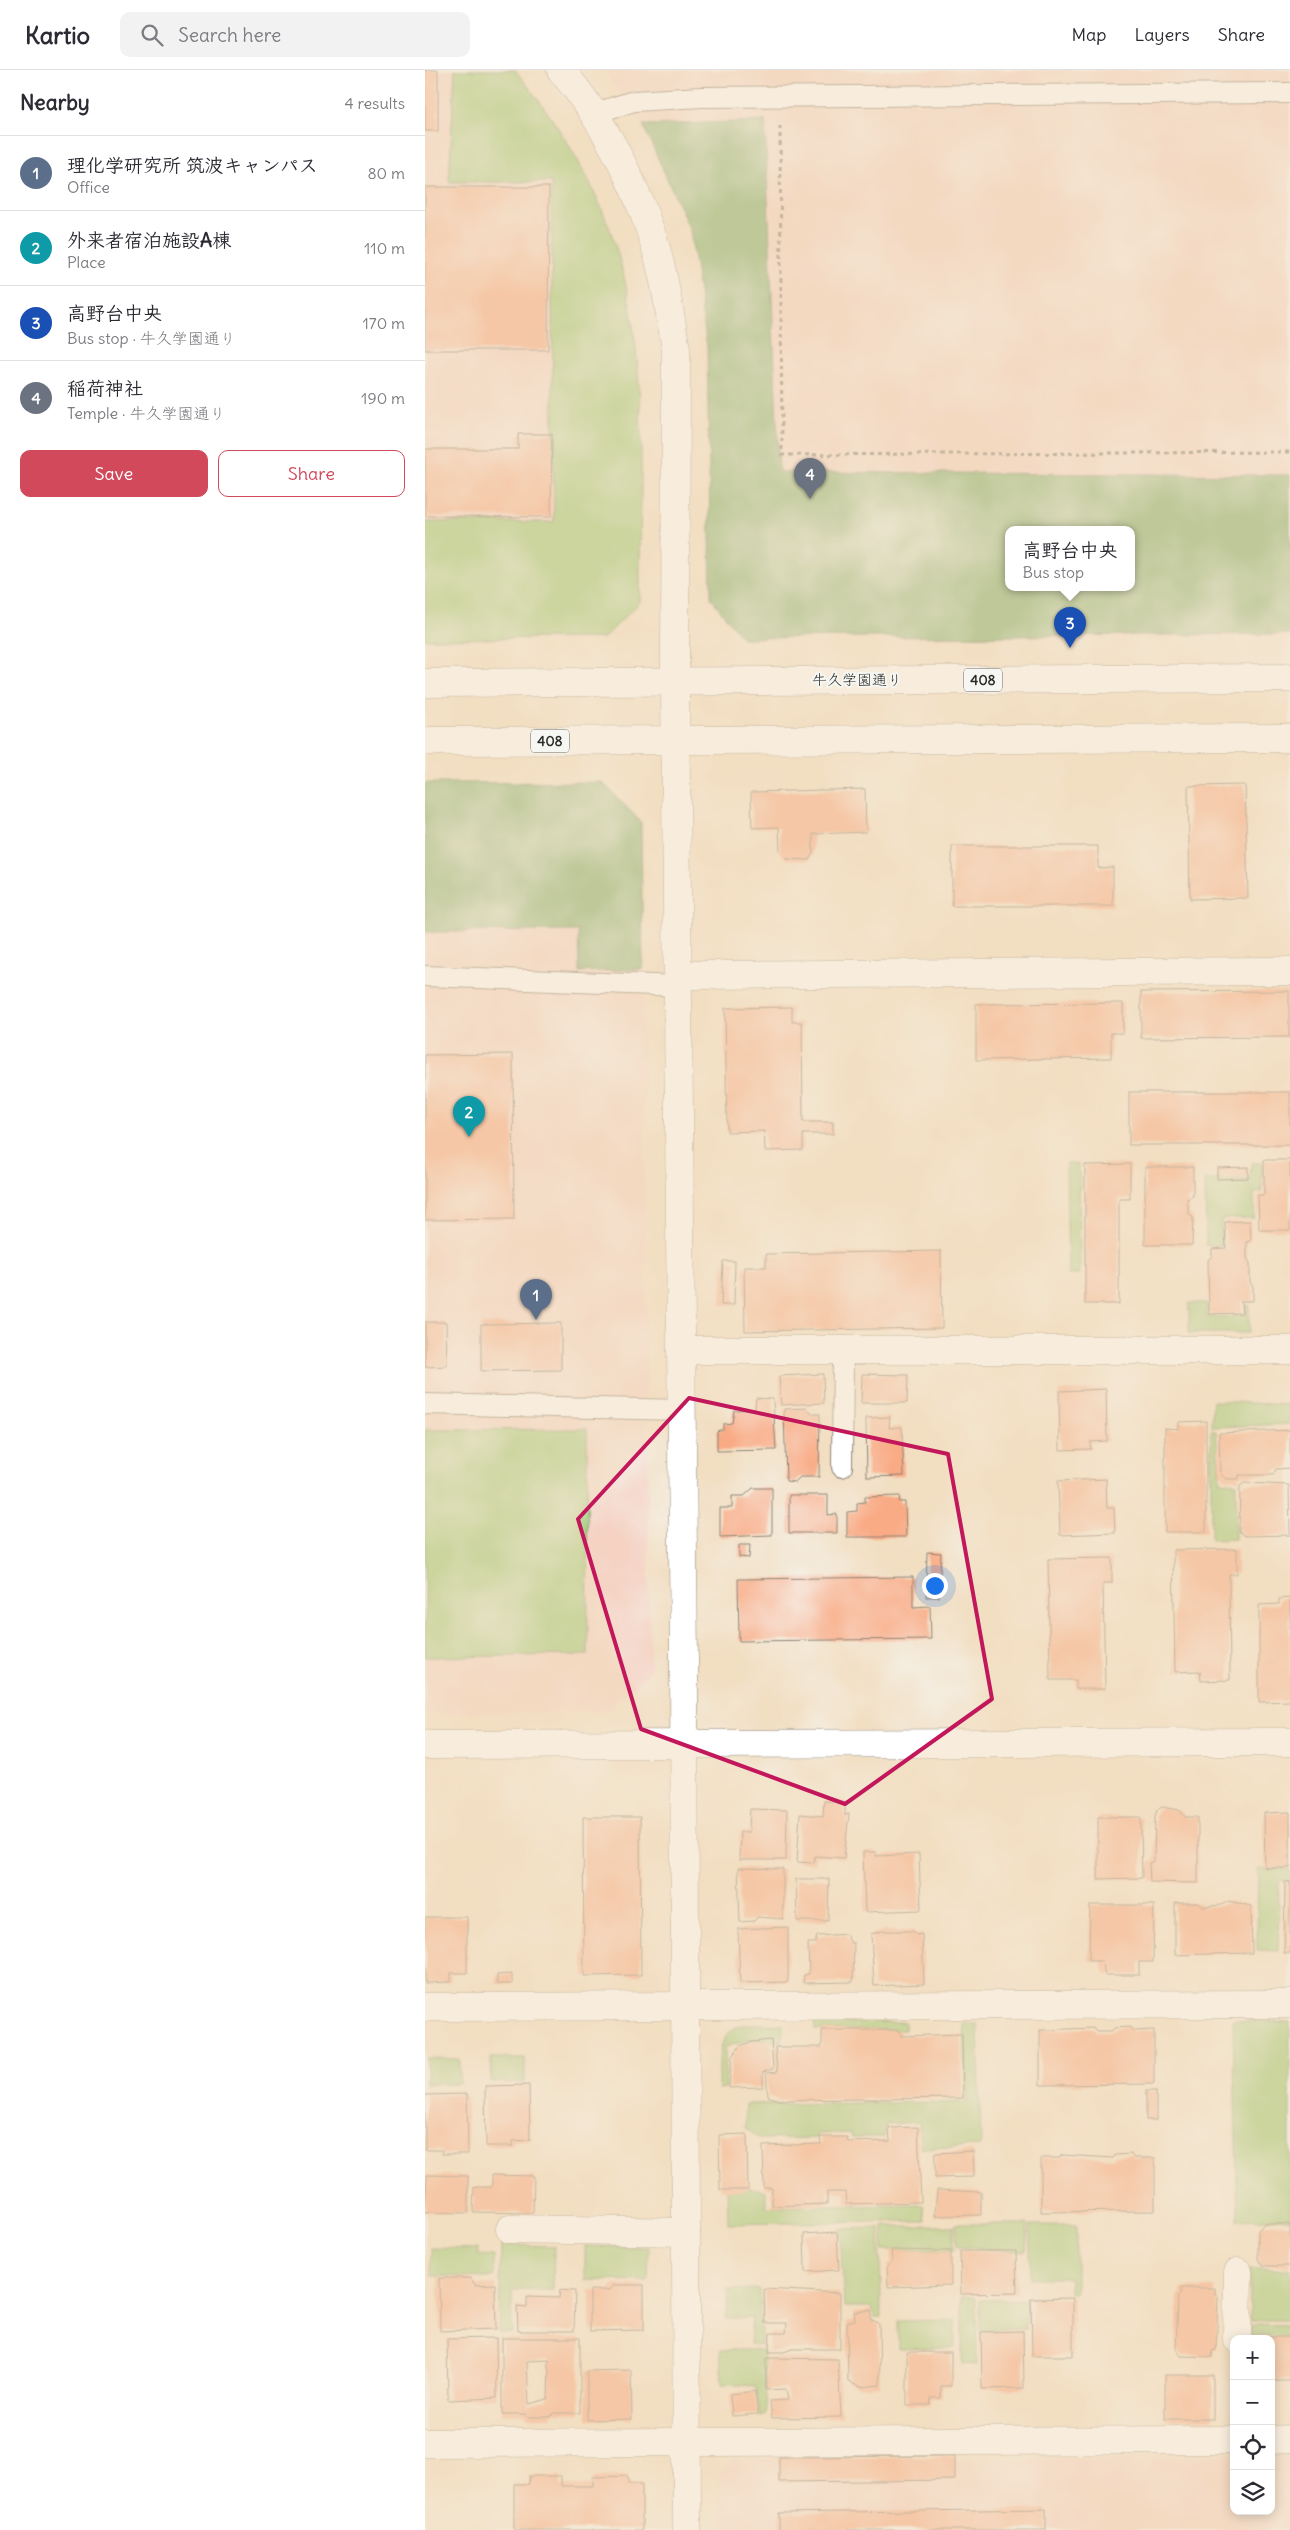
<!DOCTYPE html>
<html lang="en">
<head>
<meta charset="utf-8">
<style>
	body { margin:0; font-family:Delius,"Klee One",sans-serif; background:#f2f2f3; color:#2b2b33 }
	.controls { position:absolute; right:15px; bottom:15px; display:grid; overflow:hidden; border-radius:10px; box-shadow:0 2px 12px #0003 }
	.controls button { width:45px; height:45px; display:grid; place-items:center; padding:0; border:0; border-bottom:1px solid #e1e1e2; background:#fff; color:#2b2b33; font:25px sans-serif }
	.you { position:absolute; left:509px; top:1515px; width:18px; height:18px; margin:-12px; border:4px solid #fff; border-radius:50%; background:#1a73e8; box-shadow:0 0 0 8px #1a73e833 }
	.badge { display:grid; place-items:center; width:32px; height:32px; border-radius:50%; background:#d1495b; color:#fff; font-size:16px; font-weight:700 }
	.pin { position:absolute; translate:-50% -41px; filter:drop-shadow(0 1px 2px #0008) }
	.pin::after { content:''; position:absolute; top:26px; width:18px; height:15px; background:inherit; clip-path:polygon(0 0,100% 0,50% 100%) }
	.popup { position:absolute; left:580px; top:456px; width:130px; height:65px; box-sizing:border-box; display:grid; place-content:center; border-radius:10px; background:#fff; filter:drop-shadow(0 1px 4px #0005); font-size:16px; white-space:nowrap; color:#7c7c81 }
	.popup b { font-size:19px; color:#2b2b33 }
	.popup::after { content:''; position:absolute; left:50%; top:100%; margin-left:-10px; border:10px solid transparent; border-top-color:#fff }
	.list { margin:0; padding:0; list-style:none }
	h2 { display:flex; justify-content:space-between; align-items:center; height:65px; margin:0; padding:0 20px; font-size:21px }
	h2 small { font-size:16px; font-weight:400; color:#7c7c81 }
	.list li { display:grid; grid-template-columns:32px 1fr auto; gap:15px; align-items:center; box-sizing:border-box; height:75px; padding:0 20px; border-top:1px solid #e1e1e2 }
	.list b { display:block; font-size:19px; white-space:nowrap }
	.list p { margin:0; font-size:16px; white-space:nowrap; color:#7c7c81 }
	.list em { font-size:16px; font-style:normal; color:#7c7c81 }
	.actions { display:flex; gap:10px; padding:15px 20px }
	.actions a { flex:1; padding:11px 0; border:1px solid #d1495b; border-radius:10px; text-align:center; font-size:18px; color:#d1495b }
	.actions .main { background:#d1495b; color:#fff }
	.icon { flex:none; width:28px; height:28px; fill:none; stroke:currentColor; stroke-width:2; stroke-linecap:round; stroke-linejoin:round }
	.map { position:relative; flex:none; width:865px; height:2460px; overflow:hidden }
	header { display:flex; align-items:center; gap:30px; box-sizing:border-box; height:70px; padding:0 25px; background:#fff; border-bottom:1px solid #e1e1e2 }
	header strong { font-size:24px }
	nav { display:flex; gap:28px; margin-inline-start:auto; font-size:18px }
	.search { width:350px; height:45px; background:#f2f2f3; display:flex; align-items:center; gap:12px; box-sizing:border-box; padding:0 18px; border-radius:10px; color:#7c7c81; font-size:19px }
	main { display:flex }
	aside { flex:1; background:#fff }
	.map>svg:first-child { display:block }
	.built { fill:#f5d2c2; fill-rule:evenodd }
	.green { fill:#9fca77; stroke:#657a51 }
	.forest { fill:#7fae68; stroke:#556c4a; fill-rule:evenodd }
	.building { fill:#f9ab85; fill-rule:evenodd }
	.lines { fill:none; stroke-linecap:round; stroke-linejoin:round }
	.lane-casing { stroke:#8e8476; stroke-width:22 }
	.street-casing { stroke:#8e8476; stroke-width:29 }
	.secondary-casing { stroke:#8e8476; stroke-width:29 }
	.highway-casing { stroke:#8e8476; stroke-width:29 }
	.path { stroke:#8e8476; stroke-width:3; stroke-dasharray:4 4; stroke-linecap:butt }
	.lane { stroke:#fff; stroke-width:20 }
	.street { stroke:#fff; stroke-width:28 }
	.secondary { stroke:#fff; stroke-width:28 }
	.highway { stroke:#fff; stroke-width:28 }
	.marked { fill:none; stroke:#c2185b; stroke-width:4; stroke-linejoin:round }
	.labels { text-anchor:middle; stroke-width:4; stroke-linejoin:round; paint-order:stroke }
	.shield { fill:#f6f6f2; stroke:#686867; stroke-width:1 }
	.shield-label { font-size:14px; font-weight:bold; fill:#2b2b2b }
	.street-label { font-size:15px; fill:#2b2b2b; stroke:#f6f6f2 }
</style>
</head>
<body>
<header>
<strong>Kartio</strong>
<div class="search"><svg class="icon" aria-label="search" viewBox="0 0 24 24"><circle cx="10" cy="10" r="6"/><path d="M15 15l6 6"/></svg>Search here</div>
<nav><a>Map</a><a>Layers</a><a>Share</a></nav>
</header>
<main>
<aside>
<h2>Nearby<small>4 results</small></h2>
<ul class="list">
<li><span class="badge" style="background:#5c6f8a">1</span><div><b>理化学研究所 筑波キャンパス</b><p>Office</p></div><em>80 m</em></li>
<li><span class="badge" style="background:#0f9aa8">2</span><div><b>外来者宿泊施設A棟</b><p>Place</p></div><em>110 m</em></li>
<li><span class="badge" style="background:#1a4fb4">3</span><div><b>高野台中央</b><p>Bus stop · 牛久学園通り</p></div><em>170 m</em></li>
<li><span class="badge" style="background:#6b7280">4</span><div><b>稲荷神社</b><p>Temple · 牛久学園通り</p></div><em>190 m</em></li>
</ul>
<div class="actions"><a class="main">Save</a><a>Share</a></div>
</aside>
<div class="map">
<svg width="865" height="2460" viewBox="0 0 865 2460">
	<rect width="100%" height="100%" fill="#f6f6f2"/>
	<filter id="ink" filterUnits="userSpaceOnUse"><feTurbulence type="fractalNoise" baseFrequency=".02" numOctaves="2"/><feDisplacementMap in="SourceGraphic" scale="10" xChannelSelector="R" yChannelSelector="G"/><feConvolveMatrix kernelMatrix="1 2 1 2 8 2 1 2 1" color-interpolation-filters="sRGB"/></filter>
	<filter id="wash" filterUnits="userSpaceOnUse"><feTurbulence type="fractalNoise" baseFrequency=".0096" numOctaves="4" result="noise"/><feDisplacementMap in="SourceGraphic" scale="20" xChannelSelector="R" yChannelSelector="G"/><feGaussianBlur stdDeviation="1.12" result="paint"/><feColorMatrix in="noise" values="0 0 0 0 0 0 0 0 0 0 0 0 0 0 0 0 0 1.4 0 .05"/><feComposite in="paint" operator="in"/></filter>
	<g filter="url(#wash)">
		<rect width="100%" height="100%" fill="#f2dec1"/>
		<!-- built -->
		<g class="built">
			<polygon points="0,0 90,0 114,29 155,94 179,145 198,202 210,267 214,329 215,532 179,568 0,569"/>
			<path d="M 179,0 L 865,0 L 865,566 L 317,568 L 286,528 L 282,277 L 265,160 L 221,60 ZM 584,459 L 706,459 L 706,517 L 584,517 Z"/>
			<polygon points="177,712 216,752 225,1601 180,1642 0,1643 0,713"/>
			<polygon points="809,2385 809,2441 846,2441 846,2385 865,2385 865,2460 295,2460 294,2403 311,2389 536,2390"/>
		</g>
		<!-- green -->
		<g class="green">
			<path d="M 30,0 L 90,0 C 139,60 180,127 198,203 C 224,307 214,426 215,532 L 179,568 L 0,569 L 0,452 L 129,452 L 126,112 L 24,112 Z"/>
			<polygon points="641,1093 654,1094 655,1204 643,1205"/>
			<polygon points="826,1093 837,1093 837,1122 829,1123 829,1148 796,1149 797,1175 781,1175 780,1110 825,1110"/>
			<polygon points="764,1233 782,1233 782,1247 821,1246 821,1235 824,1235 824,1263 764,1263"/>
			<polygon points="788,1331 864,1335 864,1354 787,1357"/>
			<polygon points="162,1359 163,1585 0,1587 0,1360"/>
			<polygon points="786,1361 791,1361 795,1411 811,1413 810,1469 786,1470"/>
			<polygon points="833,1799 865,1799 865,1810 854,1811 853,1881 832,1880"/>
			<polygon points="808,1950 865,1952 865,2148 813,2150"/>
			<polygon points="480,1952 480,1960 390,1960 389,1953"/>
			<polygon points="539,1954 553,1954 556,2076 497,2078 494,2052 461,2054 459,2067 427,2067 425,2063 392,2064 391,2068 335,2069 320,2058 321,2034 542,2032"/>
			<path d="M 358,1955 L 357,1971 L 324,1970 L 300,1977 L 301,2018 L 294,2019 C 295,1998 289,1965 314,1956 C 323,1952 348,1955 358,1955 Z"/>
			<polygon points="66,1988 100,1988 100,2013 66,2012"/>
			<rect x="1" y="1989" width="34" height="25"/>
			<polygon points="302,2118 327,2118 341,2121 341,2137 498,2135 500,2151 303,2154"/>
			<polygon points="531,2154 603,2154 601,2181 532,2177"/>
			<polygon points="605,2155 651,2155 651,2224 645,2223 645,2208 605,2208"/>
			<rect x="458" y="2156" width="71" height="24"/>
			<polygon points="455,2158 456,2247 449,2247 447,2237 419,2237 415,2159"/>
			<polygon points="76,2175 129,2176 128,2220 87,2220 87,2263 74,2263"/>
			<polygon points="160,2176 224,2177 223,2211 160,2210"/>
			<polygon points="6,2178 53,2179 53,2185 69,2186 69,2207 6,2206"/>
			<rect x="825" y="2199" width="40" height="51"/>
			<polygon points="335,2219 336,2274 325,2275 327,2248 301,2248 303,2220"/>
			<polygon points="537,2226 551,2227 552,2295 537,2294"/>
			<polygon points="555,2230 601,2230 601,2259 555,2260"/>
			<polygon points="530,2250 530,2278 473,2279 473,2251"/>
			<polygon points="826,2254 865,2255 865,2266 826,2265"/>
			<polygon points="295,2280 338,2280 342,2345 335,2347 331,2316 297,2314"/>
		</g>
		<!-- forest -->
		<g class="forest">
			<path d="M 340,51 L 354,402 L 865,405 L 865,564 L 317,568 L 286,528 L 282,277 L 265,160 L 218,55 ZM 584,459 L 706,459 L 706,517 L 584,517 Z"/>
			<polygon points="177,712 216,752 218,899 154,902 153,861 0,862 0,713"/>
		</g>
		<g id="blocks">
			<!-- building -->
			<g class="building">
				<rect x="0" y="0" width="13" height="61"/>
				<polygon points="0,117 124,117 123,280 0,280"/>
				<polygon points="93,364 127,364 126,447 0,446 0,379 93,379"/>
				<polygon points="820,715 823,828 765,829 763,716"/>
				<polygon points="440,719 441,762 388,764 388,783 384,790 362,789 355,782 354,757 327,758 326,722"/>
				<polygon points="527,776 673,776 673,798 688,797 688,836 527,836"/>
				<polygon points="864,921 864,967 716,968 716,922"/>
				<polygon points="698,933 698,963 686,963 686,988 551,990 551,934"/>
				<polygon points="367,937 367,952 377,952 378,1052 408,1052 408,1064 378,1064 378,1080 340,1081 339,1061 302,1062 300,938"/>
				<polygon points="88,984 89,1149 0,1150 0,985"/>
				<rect x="704" y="1022" width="161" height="53"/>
				<polygon points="839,1090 865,1090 865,1160 834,1160 833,1125 839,1125"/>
				<polygon points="705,1094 705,1129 694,1129 694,1234 660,1234 660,1095"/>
				<polygon points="720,1097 768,1097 768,1126 762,1129 764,1144 768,1147 767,1175 720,1175"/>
				<polygon points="823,1097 823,1108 792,1109 792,1098"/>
				<polygon points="825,1151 826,1171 822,1172 822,1188 825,1193 825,1212 828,1216 828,1231 816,1231 817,1243 784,1244 783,1190 787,1186 787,1179 801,1178 800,1152"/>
				<polygon points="516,1181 517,1258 320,1261 319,1197 341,1197 341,1184"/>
				<polygon points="298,1191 310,1191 309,1235 296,1235"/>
				<polygon points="0,1252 21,1252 22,1296 0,1297"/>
				<polygon points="136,1253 136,1300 56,1301 56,1254"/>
				<polygon points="398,1304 399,1333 356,1335 354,1306"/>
				<polygon points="437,1304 483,1305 482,1333 436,1333"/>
				<polygon points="681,1319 682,1371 665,1372 666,1379 635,1380 634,1321"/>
				<polygon points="331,1328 348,1329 351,1380 292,1381 292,1361 298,1359 298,1354 307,1353 309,1340 330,1339"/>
				<polygon points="381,1338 387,1344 395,1344 394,1407 375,1407 370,1412 361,1411 359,1339"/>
				<polygon points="465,1347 464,1358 477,1357 479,1406 442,1407 441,1348"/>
				<polygon points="781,1351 781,1462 740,1462 740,1358 753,1359 753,1352"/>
				<polygon points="865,1360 865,1398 851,1399 848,1405 814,1405 814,1409 801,1409 795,1403 794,1363"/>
				<polygon points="681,1409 682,1438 689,1438 690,1463 635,1465 633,1411"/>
				<polygon points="819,1413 864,1415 865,1465 820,1466 814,1461 815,1416"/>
				<polygon points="328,1418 347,1418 347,1465 295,1467 295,1438 307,1438 307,1426 319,1426"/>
				<polygon points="364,1425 403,1425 403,1445 412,1444 412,1463 364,1463"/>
				<polygon points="475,1426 474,1432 480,1432 481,1467 422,1467 422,1442 432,1441 432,1433 440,1432 440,1427"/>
				<polygon points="314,1475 325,1475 324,1488 314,1487"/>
				<polygon points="812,1479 812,1504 804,1504 805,1610 776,1611 775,1601 750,1602 748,1480"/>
				<polygon points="502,1482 516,1483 514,1527 501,1527"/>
				<polygon points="687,1488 687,1513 678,1513 680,1619 651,1619 651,1610 625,1610 623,1489"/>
				<polygon points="488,1507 488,1537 505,1536 506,1569 314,1571 313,1509"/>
				<polygon points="865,1528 865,1631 834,1632 834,1535 854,1534 854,1529"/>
				<polygon points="399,1731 420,1732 420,1745 424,1744 419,1788 390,1786 389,1793 372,1792 375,1744 398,1746"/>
				<polygon points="737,1737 754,1740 760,1747 773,1747 773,1813 725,1812 724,1793 729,1791 730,1746 732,1740"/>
				<polygon points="325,1739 362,1740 361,1790 314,1790 315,1762 324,1762"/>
				<polygon points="865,1742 865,1798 840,1798 839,1743"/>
				<polygon points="158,1747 215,1747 216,1905 159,1906"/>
				<polygon points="673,1747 716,1747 717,1808 673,1809"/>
				<polygon points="438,1782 451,1782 451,1786 494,1784 496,1840 440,1842"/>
				<polygon points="313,1798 358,1799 358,1849 333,1847 329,1851 315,1852"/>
				<polygon points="371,1809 404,1809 403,1851 372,1851"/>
				<polygon points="860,1812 865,1812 865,1883 859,1883"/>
				<polygon points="804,1831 826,1836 827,1883 750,1885 750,1833 774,1833 778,1837 796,1835"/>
				<polygon points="665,1835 729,1835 728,1892 714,1892 714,1905 680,1905 677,1891 664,1891"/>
				<polygon points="0,1847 42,1847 42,1903 26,1903 26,1912 0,1913"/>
				<polygon points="363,1857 363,1912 315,1913 313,1859"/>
				<polygon points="457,1861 488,1861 492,1865 497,1864 499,1914 449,1916 446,1864"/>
				<polygon points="421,1864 426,1873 429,1873 428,1912 378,1913 379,1905 384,1904 383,1873 390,1873 392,1866"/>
				<polygon points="87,1904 87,1914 72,1914 72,1905"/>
				<polygon points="705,1957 708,1961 729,1960 729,2014 615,2015 615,1960 669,1958 671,1961 687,1961 689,1958"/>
				<polygon points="397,1960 474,1960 476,1966 537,1964 538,2028 353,2030 343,2026 341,2003 352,2002 350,1977 397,1977"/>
				<polygon points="346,1970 348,1999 338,2002 338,2017 304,2018 307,1986 315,1976 326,1972"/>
				<polygon points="104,2015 105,2070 88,2071 88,2076 61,2076 60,2016"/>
				<rect x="721" y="2021" width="10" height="29"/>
				<polygon points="42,2024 43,2084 17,2084 17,2080 0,2080 0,2025"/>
				<polygon points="493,2057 496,2132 421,2134 420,2122 402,2122 402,2134 347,2136 347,2118 339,2118 338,2076 396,2074 395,2067 422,2067 423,2072 465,2071 464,2058"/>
				<polygon points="322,2064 323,2120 295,2120 294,2065"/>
				<polygon points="548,2081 549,2107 510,2108 510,2083"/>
				<polygon points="706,2084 709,2088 730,2088 730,2141 616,2142 616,2088 634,2088 637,2085 688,2088 690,2085"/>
				<polygon points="2,2105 43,2106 43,2143 0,2142"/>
				<polygon points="67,2105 109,2106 108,2143 48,2142 49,2117 67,2117"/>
				<polygon points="512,2120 556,2122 556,2145 510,2146"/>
				<polygon points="839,2154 865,2154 865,2196 839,2196 833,2189 833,2160"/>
				<polygon points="412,2162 414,2200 380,2202 379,2164"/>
				<polygon points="466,2180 526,2181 526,2215 463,2217 462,2196 467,2192"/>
				<polygon points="535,2181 591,2181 592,2223 536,2224"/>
				<polygon points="14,2208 46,2208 50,2215 70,2214 71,2259 15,2261"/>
				<polygon points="189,2215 219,2215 219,2260 165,2261 165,2220 185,2220"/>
				<polygon points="756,2218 790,2218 790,2225 793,2227 791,2280 787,2281 788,2287 756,2286 751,2279 753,2227 756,2223"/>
				<polygon points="339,2219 415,2223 415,2279 367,2279 359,2282 344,2282 345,2263 361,2263 362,2253 340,2253"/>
				<polygon points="135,2220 150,2221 149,2261 93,2261 92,2237 102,2238 102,2227 134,2228"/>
				<polygon points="648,2228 648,2286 607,2286 606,2229"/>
				<polygon points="446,2240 446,2249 454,2254 455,2315 436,2317 423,2312 422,2252 430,2250 429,2242"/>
				<polygon points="598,2261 599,2318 557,2319 556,2262"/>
				<polygon points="830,2267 865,2267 865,2311 846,2311 846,2269 830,2269"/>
				<polygon points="71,2268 72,2328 23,2330 22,2269"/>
				<path d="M 77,2268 L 155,2268 L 155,2343 L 128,2343 L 126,2347 L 102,2347 L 100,2344 L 77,2344 ZM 124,2290 L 123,2329 L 104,2334 L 102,2291 Z"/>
				<polygon points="482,2282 526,2282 526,2316 516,2316 516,2328 505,2328 506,2335 482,2335"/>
				<polygon points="341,2288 413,2289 416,2347 347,2348 345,2331 363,2330 361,2319 341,2320"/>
				<polygon points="206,2300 207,2349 162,2350 162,2301"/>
				<rect x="740" y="2305" width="48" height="44"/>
				<polygon points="330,2321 333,2344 307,2346 305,2324"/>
				<polygon points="530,2386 530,2410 354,2412 354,2387"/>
				<polygon points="104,2406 136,2406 136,2416 168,2416 168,2407 203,2406 203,2414 217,2414 217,2460 89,2460 89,2414 104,2414"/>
				<polygon points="621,2439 621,2460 354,2460 354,2443"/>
			</g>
		</g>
	</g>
	<g filter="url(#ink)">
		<use href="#blocks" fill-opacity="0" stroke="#8e8476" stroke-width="1"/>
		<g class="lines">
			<defs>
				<g id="lane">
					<polyline points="167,44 209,31 276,27 865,23"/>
					<polyline points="0,906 253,916"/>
					<polyline points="0,1334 256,1340"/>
					<polyline points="417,1397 418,1280"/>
				</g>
				<g id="street">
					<polyline points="253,905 865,901"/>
					<polyline points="256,1280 865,1280"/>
					<polyline points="0,1937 865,1934"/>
					<polyline points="85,2159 261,2162"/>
					<polyline points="812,2269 813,2202"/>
					<polyline points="846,2370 865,2369"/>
					<polyline points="0,2373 809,2370"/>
				</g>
				<g id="secondary">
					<path d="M 136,0 C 175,45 207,106 226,163 C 239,200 244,240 251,279 L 250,611 L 259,1593 L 262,2460"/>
					<polyline points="0,1675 865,1672"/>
				</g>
				<g id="highway">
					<polyline points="0,613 865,608"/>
					<polyline points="0,671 865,668"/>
				</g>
			</defs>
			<!-- lane casing -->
			<use href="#lane" class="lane-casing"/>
			<!-- street casing -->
			<use href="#street" class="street-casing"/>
			<!-- secondary casing -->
			<use href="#secondary" class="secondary-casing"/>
			<!-- highway casing -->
			<use href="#highway" class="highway-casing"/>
			<!-- path -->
			<polyline class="path" points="355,56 357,385 865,382"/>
			<!-- lane -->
			<use href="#lane" class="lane"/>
			<!-- street -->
			<use href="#street" class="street"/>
			<!-- secondary -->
			<use href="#secondary" class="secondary"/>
			<!-- highway -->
			<use href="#highway" class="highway"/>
		</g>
	</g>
	<!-- marked area -->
	<path d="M0 0H865V2460H0ZM 264,1328 L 523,1384 L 567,1629 L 420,1734 L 216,1659 L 153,1449 Z" fill="#f2dec1" fill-opacity=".55" fill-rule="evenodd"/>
	<path class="marked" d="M 264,1328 L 523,1384 L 567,1629 L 420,1734 L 216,1659 L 153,1449 Z"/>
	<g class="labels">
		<!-- shield labels -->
		<g class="shield">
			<rect x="539" y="598.5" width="38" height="23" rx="4"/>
			<rect x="106" y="659.5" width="38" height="23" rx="4"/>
		</g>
		<g class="shield-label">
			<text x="558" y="615">408</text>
			<text x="125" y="676">408</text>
		</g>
		<!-- street labels -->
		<g class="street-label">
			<text x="432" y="615">牛久学園通り</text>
		</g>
	</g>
</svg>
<div class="controls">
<button>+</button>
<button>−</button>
<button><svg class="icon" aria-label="locate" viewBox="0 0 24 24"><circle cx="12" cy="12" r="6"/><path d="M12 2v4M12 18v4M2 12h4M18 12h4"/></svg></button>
<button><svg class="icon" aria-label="layers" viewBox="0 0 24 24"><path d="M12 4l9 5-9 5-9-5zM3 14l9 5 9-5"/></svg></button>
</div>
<div class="you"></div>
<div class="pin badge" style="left:111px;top:1250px;background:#5c6f8a">1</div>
<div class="pin badge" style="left:44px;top:1067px;background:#0f9aa8">2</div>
<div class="pin badge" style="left:645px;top:578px;background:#1a4fb4">3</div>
<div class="popup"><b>高野台中央</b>Bus stop</div>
<div class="pin badge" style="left:385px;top:429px;background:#6b7280">4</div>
</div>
</main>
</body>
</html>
